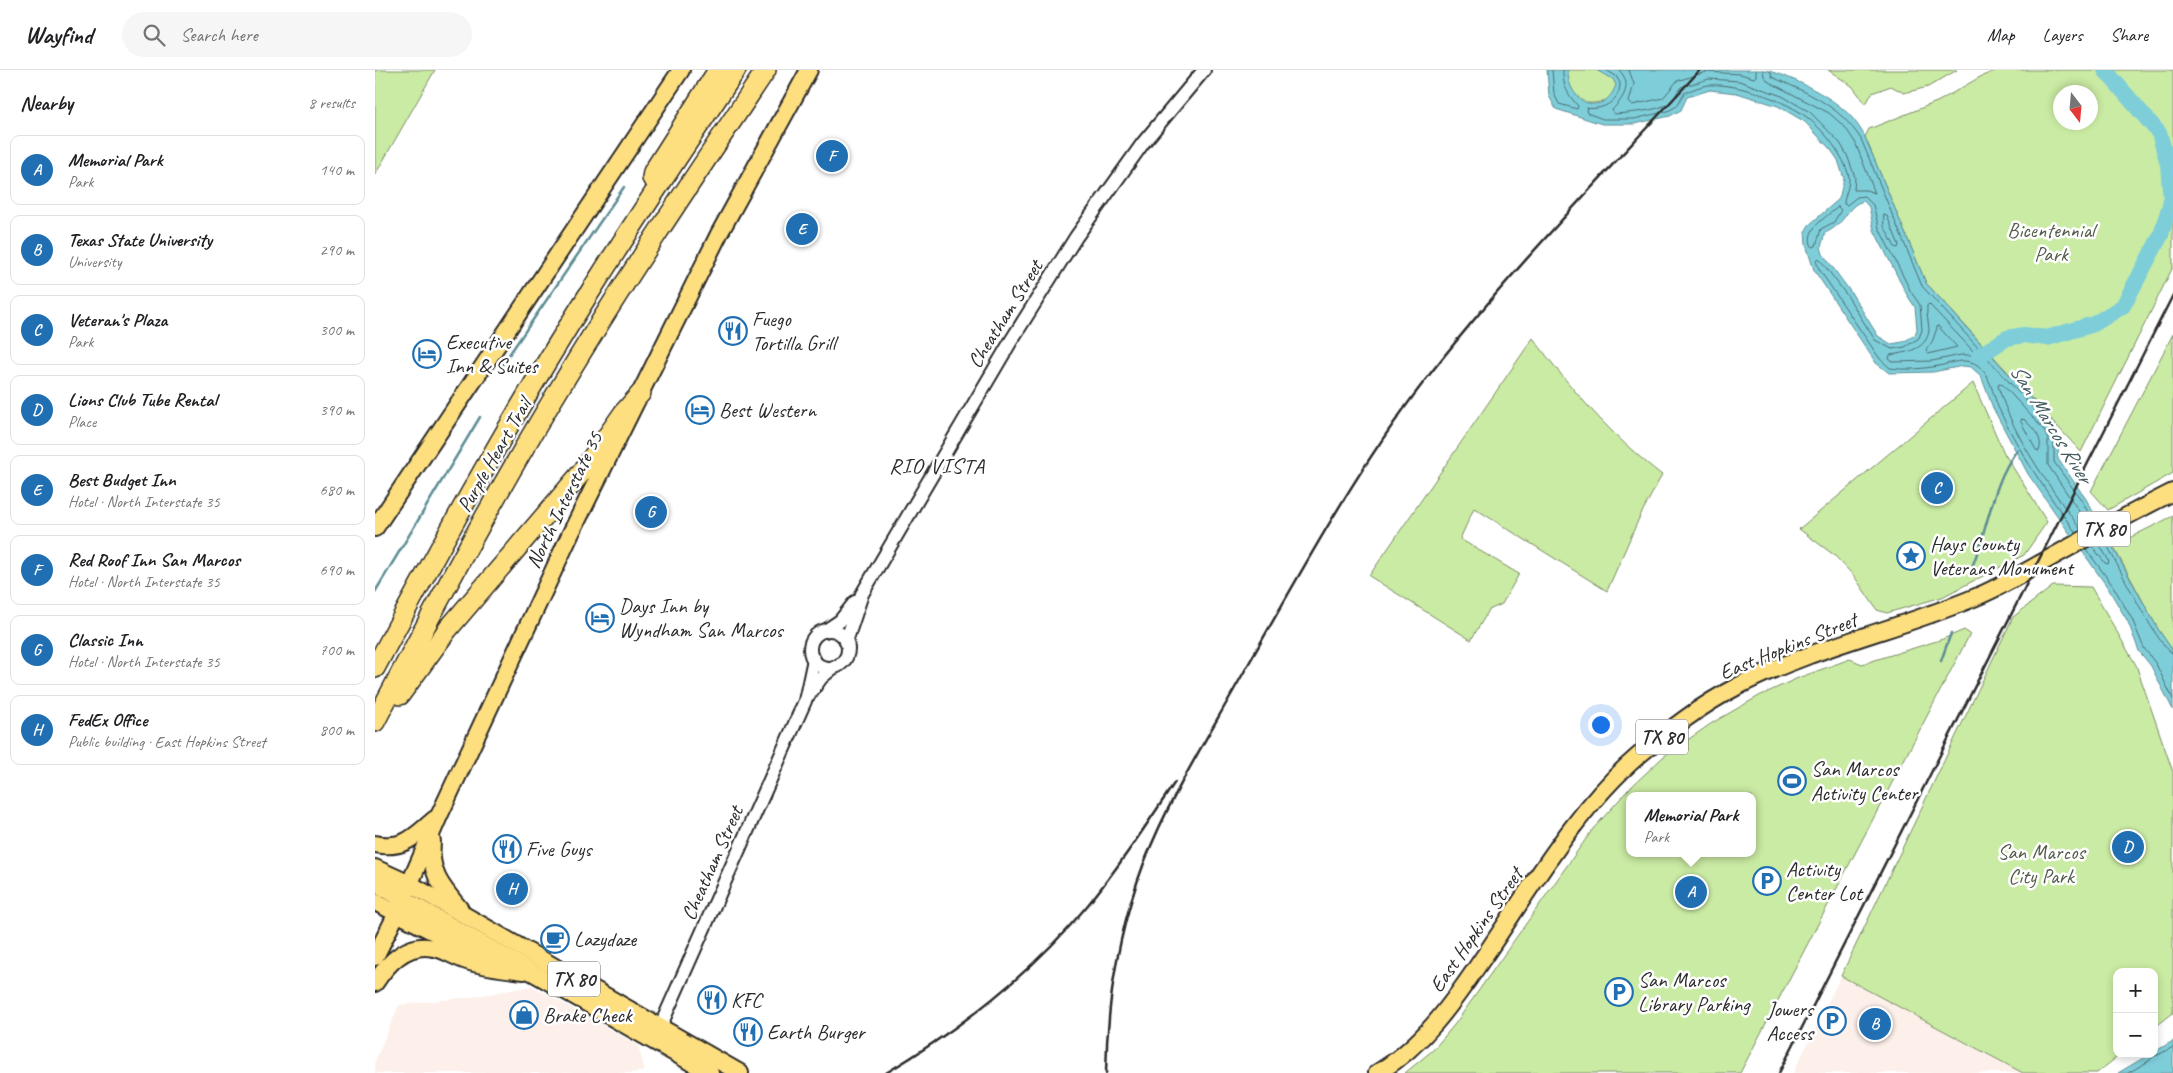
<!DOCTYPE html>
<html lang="en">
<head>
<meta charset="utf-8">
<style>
	body { margin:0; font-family:Caveat,sans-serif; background:#f6f6f6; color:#202124 }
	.controls { position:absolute; right:15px; bottom:15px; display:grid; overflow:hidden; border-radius:10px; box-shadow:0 2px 8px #0003 }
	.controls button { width:45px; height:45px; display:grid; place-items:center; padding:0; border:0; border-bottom:1px solid #e0e0e0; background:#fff; color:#202124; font:25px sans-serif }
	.compass { position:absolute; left:1678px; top:15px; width:45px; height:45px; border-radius:50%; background:#fff; box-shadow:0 2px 8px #0003; rotate:164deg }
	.you { position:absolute; left:1225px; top:654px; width:18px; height:18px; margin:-12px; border:4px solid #fff; border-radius:50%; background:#1a73e8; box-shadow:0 0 0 8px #1a73e833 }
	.badge { display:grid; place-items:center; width:32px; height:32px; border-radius:50%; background:#1f6fb2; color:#fff; font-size:16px; font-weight:700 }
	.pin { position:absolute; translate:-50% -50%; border:2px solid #fff; box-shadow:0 1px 5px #0006 }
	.popup { position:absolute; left:1251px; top:722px; width:130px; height:65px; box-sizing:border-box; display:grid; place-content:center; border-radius:10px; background:#fff; filter:drop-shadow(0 1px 4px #0005); font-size:16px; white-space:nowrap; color:#757577 }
	.popup b { font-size:19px; color:#202124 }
	.popup::after { content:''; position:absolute; left:50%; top:100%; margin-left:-10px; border:10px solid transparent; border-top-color:#fff }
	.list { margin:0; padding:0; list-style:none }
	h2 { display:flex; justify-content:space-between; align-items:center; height:65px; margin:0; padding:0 20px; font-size:21px }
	h2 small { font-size:16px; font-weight:400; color:#757577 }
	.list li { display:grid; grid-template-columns:32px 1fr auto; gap:15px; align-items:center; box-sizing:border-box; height:70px; margin:0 10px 10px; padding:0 10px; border:1px solid #e0e0e0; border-radius:10px }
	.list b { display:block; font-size:19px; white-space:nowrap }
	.list p { margin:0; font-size:16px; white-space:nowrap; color:#757577 }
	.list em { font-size:16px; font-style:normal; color:#757577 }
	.icon { flex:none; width:28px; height:28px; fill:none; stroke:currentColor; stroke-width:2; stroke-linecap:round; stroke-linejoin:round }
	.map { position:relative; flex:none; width:1798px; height:1003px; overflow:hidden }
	header { display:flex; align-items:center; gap:30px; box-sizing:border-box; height:70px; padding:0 25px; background:#fff; border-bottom:1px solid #e0e0e0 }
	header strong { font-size:24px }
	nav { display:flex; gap:28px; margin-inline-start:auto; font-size:18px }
	.search { width:350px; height:45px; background:#f6f6f6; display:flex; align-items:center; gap:12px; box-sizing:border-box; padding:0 18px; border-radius:28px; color:#757577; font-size:19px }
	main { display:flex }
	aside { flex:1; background:#fff }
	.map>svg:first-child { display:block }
	.built { fill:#fdf0ea }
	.green { fill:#caeba3; stroke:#7a8b67; fill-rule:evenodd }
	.water { fill:#7eceda; stroke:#5d8d94; fill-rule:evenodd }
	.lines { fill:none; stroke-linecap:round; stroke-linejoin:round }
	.shore { stroke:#4c6c71; stroke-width:1 }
	.stream { stroke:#5d8d94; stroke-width:2.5 }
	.river { stroke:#7eceda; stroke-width:16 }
	.minor-casing { stroke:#2b2b2b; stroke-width:16 }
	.major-casing { stroke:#2b2b2b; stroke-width:20 }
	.highway-casing { stroke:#2b2b2b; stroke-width:22 }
	.minor { stroke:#fff; stroke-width:12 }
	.major { stroke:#fedf80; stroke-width:16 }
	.highway { stroke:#fedf80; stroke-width:19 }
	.rail { stroke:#2b2b2b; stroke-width:2.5 }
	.labels { text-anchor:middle; stroke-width:5; stroke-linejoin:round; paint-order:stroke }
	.shield { fill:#fff; stroke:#6b6b6b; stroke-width:1 }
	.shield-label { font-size:20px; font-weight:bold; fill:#2b2b2b }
	.park-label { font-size:21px; fill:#535b49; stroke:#fff }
	.street-label { font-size:21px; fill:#2b2b2b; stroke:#fff }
	.poi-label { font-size:21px; fill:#2b2b2b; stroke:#fff; text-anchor:start }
	.water-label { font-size:22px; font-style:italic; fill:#445c60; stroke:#fff }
	.neighbourhood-label { font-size:22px; letter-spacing:1px; fill:#2b2b2b; stroke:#fff }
</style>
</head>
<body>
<header>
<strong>Wayfind</strong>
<div class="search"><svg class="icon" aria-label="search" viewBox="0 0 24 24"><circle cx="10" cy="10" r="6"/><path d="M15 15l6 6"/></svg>Search here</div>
<nav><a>Map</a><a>Layers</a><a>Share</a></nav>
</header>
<main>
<aside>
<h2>Nearby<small>8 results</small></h2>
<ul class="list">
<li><span class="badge">A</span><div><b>Memorial Park</b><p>Park</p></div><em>140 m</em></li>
<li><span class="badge">B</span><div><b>Texas State University</b><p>University</p></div><em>290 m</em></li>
<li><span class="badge">C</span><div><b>Veteran's Plaza</b><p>Park</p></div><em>300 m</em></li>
<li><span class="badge">D</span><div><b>Lions Club Tube Rental</b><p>Place</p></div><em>390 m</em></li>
<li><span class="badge">E</span><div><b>Best Budget Inn</b><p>Hotel · North Interstate 35</p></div><em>680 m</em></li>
<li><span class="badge">F</span><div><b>Red Roof Inn San Marcos</b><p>Hotel · North Interstate 35</p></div><em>690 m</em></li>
<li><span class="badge">G</span><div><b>Classic Inn</b><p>Hotel · North Interstate 35</p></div><em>700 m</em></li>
<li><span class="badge">H</span><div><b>FedEx Office</b><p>Public building · East Hopkins Street</p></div><em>800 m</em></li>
</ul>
</aside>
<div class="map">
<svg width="1798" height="1003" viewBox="0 0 1798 1003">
	<rect width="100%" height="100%" fill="#fff"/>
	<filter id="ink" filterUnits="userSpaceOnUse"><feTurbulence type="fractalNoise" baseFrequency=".02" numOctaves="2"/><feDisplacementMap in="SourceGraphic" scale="10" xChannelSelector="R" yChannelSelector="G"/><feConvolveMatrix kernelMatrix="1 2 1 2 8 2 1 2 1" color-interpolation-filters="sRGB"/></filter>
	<g filter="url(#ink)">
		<!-- built -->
		<g class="built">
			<polygon points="1466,906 1648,1003 1418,1003"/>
			<polygon points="157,916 263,975 270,1001 259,1003 0,1003 0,991 24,935 96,927"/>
		</g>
		<!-- green -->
		<g class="green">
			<polygon points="0,0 60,0 0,105"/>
			<path d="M 1189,0 L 1288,0 C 1270,10 1224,42 1206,31 C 1196,25 1192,10 1189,0 Z"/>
			<polygon points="1453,0 1582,0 1553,17 1529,23 1516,16 1497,23 1491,34 1477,16"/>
			<path d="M 1622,0 L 1798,0 L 1798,197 L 1706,382 L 1551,213 L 1490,67 L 1494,59 L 1564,31 L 1605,7 ZM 1686,22 L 1716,22 L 1716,52 L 1686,52 Z"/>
			<polygon points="1798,264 1798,403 1733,440 1716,421"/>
			<path d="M 1158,268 C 1196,319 1236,366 1287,405 L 1265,446 L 1232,521 L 1099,438 L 1085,469 L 1144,504 L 1127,534 L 1114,540 L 1096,570 L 994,506 Z"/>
			<polygon points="1598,313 1629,383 1672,452 1649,485 1567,527 1512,543 1502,540 1479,506 1459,485 1424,459"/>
			<polygon points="1798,446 1798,581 1783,559 1738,476"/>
			<polygon points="1678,516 1716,517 1761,595 1798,702 1798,943 1779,958 1779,902 1742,902 1742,984 1746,984 1722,1003 1648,1003 1466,906 1638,547"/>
			<path d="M 1589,560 L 1595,564 L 1365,1003 L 1030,1003 L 1058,980 L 1080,954 L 1218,759 L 1253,720 L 1288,687 L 1337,653 L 1384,626 L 1423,608 L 1475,589 L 1487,594 L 1568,569 ZM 1255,726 L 1377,726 L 1377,783 L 1255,783 Z"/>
		</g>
		<!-- water -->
		<g class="water">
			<path d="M 1172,0 L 1193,0 C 1192,32 1228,50 1241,15 L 1238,9 L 1221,0 L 1389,0 C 1415,5 1463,29 1479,50 C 1483,55 1487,61 1490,67 L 1551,213 L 1679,354 L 1684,368 L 1683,389 L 1711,429 L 1783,559 L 1798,581 L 1798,640 L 1776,596 L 1764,581 L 1753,552 L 1733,518 L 1653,404 L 1618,338 L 1606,306 L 1596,297 L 1588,296 L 1558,302 L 1514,303 L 1501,293 L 1439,200 L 1431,175 L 1430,162 L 1434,155 L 1464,129 L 1469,109 L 1463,90 L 1456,80 L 1430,52 L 1403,36 L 1362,23 L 1335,20 L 1312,27 L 1306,40 L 1295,46 L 1259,54 L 1227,54 L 1181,39 L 1174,26 ZM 1489,131 L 1494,137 L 1499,160 L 1532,225 L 1540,237 L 1542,259 L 1540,265 L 1528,272 L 1516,274 L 1503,266 L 1477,224 L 1448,184 L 1446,177 L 1450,163 C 1454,161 1458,159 1461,156 C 1472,148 1474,134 1489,131 Z"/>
			<polygon points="1798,971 1798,1003 1743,1003 1775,984 1779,984 1779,982"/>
		</g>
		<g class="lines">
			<!-- shore -->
			<g class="shore">
				<path d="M 1177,0 L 1179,24 L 1184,34 L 1202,39 L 1203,36 C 1193,25 1187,15 1188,0"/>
				<path d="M 1231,0 L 1241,6 L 1245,13 C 1246,30 1228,41 1212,38 L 1211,40 L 1212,43 L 1228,49 L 1259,49 L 1293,41 L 1302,36 L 1309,23 C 1317,20 1327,15 1335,15 C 1363,13 1412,31 1433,48 C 1450,62 1469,85 1474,107 C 1475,116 1469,126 1469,134 L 1472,135 L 1482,127 L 1489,126 L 1498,135 L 1504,158 L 1536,222 L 1545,235 L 1547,260 L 1544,268 L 1530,277 L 1517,279 L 1500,270 L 1473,227 L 1444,188 L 1441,191 L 1444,199 L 1505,289 L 1515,298 C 1529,300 1544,299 1557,297 C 1570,296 1587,287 1599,293 C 1616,302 1617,324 1624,339 C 1645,384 1672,423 1701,463"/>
				<path d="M 1244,0 C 1258,14 1249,28 1237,40 L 1239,44 C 1253,43 1283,41 1295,33 C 1300,30 1301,22 1306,17 L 1334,9 L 1364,11 L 1407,26 L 1435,42 L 1465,73 L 1472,85 L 1480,107 L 1479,120 L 1491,120 L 1500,123 L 1480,72 L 1470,57 L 1454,43 L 1394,12 L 1389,6 L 1388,0"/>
				<polyline points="1254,0 1259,14 1254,32 1257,35 1288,28 1302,11 1331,2 1365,4 1379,8 1381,6 1381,0"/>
				<path d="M 1395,0 L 1397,7 C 1433,23 1464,35 1486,69 L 1547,216 L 1675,357 L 1679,369 L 1679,392 L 1707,431 L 1719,453"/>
				<path d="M 1463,137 L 1466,140 L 1459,152 L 1446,159 L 1441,176 L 1437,177 C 1429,159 1450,148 1463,137 Z"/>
				<polygon points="1509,145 1512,146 1524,175 1523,178 1520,177 1509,156"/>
				<path d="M 1554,234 L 1599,282 L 1599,285 L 1586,285 L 1557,291 L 1518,292 L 1514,289 L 1515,285 C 1530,283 1551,280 1554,261 C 1554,253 1551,244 1552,236 Z"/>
				<polygon points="1563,256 1582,277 1553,284 1551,280 1557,272"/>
				<path d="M 1647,349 L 1650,350 C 1658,359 1669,368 1664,381 L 1661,380 L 1646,352 Z"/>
				<path d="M 1706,460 C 1674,415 1639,369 1623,316 L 1624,313 L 1627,314 L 1669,360 L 1673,370 L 1673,395 L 1714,456"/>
				<path d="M 1729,469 C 1738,486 1785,582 1798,583"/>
				<polyline points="1717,476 1730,493 1733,494 1734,491 1723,472"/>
				<polyline points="1711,479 1738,516 1757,549 1769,578 1781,594 1798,629"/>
				<polyline points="1753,1003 1774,991 1778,986 1783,985 1798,977"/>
			</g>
			<!-- stream -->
			<g class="stream">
				<polyline points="125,298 249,117"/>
				<path d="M 1596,499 C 1613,461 1616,415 1642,380"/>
				<polyline points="0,522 105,347"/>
				<polyline points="1566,591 1576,563"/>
			</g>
			<!-- river -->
			<polyline class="river" points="1604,286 1632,268 1649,265 1672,268 1719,254 1748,236 1786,165 1796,131 1793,94 1784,63 1730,0"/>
			<defs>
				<g id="minor">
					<circle cx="454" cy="579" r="19"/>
					<polyline points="450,561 465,551 480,532"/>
					<polyline points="471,572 487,524 636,271 701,167 768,73 829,0"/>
					<polyline points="434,625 446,608 459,597"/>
					<polyline points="282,964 430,631 439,589"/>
				</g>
				<g id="major">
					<polyline points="0,458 306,0"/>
					<path d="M 57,771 C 54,803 66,816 85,839"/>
					<path d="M 0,774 C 30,780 39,766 60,749"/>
					<polyline points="0,798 35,814 365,1003"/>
					<polyline points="0,813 335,1003"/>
					<polyline points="0,832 90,878 118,885"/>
					<polyline points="0,887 22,843 64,746 195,465 344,164 434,0"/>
					<path d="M 0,913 C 14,891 35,870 63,879 C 73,882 82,888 92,891 C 111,897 130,899 149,901"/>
					<path d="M 1002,1003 C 1048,976 1079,931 1108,888 C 1154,821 1201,739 1263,686 C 1294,660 1326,635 1363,616 C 1438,577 1522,560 1601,527 C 1624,518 1646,504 1668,492 C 1711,468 1754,444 1798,422"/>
				</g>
				<g id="highway">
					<polyline points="277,108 278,102 343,0"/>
					<path d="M 0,598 C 70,467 142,336 222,211 C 267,140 314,70 361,0"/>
					<polyline points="25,625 73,559 207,402 249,342 266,323"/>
					<path d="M 0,652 C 60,537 121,422 189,311 C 253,205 322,103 391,0"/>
				</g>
			</defs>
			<!-- minor casing -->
			<use href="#minor" class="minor-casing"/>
			<!-- major casing -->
			<use href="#major" class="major-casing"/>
			<!-- highway casing -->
			<use href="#highway" class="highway-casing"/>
			<!-- minor -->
			<use href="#minor" class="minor"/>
			<!-- major -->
			<use href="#major" class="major"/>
			<!-- highway -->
			<use href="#highway" class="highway"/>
			<!-- rail -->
			<g class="rail">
				<path d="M 511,1003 C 586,958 656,904 712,836 C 744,797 772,754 800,712"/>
				<path d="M 731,1003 C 732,932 744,859 769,793 C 795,726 834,665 869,602 C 925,504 979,403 1048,313 C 1133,203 1231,103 1325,0"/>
				<polyline points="1404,1003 1798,225"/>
			</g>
		</g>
	</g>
	<!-- icons -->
	<defs>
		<symbol id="restaurant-ring" viewBox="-11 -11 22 22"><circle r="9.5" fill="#fff" stroke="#1f6fb2" stroke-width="1.5"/><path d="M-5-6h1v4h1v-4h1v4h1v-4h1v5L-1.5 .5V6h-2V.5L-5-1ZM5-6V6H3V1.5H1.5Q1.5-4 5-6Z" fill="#1f6fb2"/></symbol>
		<symbol id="hotel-ring" viewBox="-11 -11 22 22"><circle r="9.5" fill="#fff" stroke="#1f6fb2" stroke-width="1.5"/><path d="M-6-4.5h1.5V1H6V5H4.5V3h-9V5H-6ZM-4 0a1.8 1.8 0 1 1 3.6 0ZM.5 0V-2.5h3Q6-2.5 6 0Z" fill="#1f6fb2"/></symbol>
		<symbol id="sight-ring" viewBox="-11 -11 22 22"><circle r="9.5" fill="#fff" stroke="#1f6fb2" stroke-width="1.5"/><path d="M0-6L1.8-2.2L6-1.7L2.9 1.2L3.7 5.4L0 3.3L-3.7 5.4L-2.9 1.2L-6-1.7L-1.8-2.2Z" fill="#1f6fb2"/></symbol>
		<symbol id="stadium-ring" viewBox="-11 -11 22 22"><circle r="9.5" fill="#fff" stroke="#1f6fb2" stroke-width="1.5"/><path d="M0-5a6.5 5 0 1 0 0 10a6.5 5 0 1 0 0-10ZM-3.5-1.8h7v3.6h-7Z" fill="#1f6fb2"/></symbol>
		<symbol id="parking-ring" viewBox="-11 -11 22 22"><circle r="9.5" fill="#fff" stroke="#1f6fb2" stroke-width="1.5"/><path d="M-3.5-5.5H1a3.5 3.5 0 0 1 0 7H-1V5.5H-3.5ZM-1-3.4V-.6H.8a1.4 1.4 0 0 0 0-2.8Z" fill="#1f6fb2"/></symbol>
		<symbol id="cafe-ring" viewBox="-11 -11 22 22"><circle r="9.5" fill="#fff" stroke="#1f6fb2" stroke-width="1.5"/><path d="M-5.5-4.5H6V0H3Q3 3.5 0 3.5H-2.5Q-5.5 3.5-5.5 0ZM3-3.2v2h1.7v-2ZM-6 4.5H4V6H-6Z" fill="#1f6fb2"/></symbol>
		<symbol id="shop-ring" viewBox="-11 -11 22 22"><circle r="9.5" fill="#fff" stroke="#1f6fb2" stroke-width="1.5"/><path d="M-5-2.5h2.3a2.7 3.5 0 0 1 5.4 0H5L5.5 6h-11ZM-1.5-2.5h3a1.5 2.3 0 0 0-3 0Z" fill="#1f6fb2"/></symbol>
	</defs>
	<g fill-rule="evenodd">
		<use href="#restaurant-ring" x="342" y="245" width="32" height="32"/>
		<use href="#hotel-ring" x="36" y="268" width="32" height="32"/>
		<use href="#hotel-ring" x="309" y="324" width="32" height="32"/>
		<use href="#sight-ring" x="1520" y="470" width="32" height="32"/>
		<use href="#hotel-ring" x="209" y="532" width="32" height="32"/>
		<use href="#stadium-ring" x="1401" y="695" width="32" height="32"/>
		<use href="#restaurant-ring" x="116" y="763" width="32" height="32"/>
		<use href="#parking-ring" x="1376" y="795" width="32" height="32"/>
		<use href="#cafe-ring" x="164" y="853" width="32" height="32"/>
		<use href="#parking-ring" x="1228" y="906" width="32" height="32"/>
		<use href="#restaurant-ring" x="321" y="914" width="32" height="32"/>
		<use href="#shop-ring" x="133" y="929" width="32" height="32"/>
		<use href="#parking-ring" x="1441" y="935" width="32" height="32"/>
		<use href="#restaurant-ring" x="357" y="946" width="32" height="32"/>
	</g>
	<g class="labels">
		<!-- shield labels -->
		<g class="shield">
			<rect x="1703" y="441.5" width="52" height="35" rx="4"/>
			<rect x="1261" y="649.5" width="52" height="35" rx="4"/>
			<rect x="173" y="891.5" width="52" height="35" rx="4"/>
		</g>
		<g class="shield-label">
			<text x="1729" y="466">TX 80</text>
			<text x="1287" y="674">TX 80</text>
			<text x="199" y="916">TX 80</text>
		</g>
		<!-- park labels -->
		<g class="park-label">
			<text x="1676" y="167">Bicentennial<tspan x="1676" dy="24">Park</tspan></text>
			<text x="1666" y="789">San Marcos<tspan x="1666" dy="24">City Park</tspan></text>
		</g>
		<!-- street labels -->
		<g class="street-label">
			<text transform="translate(630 244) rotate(-58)" y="7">Cheatham Street</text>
			<text transform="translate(119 385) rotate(-60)" y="7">Purple Heart Trail</text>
			<text transform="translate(189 430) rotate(-64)" y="7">North Interstate 35</text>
			<text transform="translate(1413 576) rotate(-22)" y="7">East Hopkins Street</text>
			<text transform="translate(337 793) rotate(-66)" y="7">Cheatham Street</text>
			<text transform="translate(1101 860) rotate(-55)" y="7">East Hopkins Street</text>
		</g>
		<!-- poi labels -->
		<g class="poi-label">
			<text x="377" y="256">Fuego<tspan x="377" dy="24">Tortilla Grill</tspan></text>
			<text x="71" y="279">Executive<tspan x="71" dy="24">Inn &amp; Suites</tspan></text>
			<text x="344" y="347">Best Western</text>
			<text x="1555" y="481">Hays County<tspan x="1555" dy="24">Veterans Monument</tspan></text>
			<text x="244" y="543">Days Inn by<tspan x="244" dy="24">Wyndham San Marcos</tspan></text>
			<text x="1436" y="706">San Marcos<tspan x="1436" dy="24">Activity Center</tspan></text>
			<text x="151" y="786">Five Guys</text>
			<text x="1411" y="806">Activity<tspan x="1411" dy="24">Center Lot</tspan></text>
			<text x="199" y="876">Lazydaze</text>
			<text x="1263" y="917">San Marcos<tspan x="1263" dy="24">Library Parking</tspan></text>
			<text x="356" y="937">KFC</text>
			<text x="1438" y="946" text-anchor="end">Jowers<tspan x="1438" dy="24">Access</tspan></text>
			<text x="168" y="952">Brake Check</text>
			<text x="392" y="969">Earth Burger</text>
		</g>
		<!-- water labels -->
		<g class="water-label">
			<text transform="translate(1677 353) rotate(58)" y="8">San Marcos River</text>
		</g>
		<!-- neighbourhood labels -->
		<g class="neighbourhood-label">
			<text x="562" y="403">RIO VISTA</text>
		</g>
	</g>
</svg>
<div class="controls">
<button>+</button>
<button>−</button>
</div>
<svg class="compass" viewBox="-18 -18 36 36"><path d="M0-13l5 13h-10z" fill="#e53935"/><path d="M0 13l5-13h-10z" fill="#757577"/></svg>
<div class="you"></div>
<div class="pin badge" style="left:1316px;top:822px">A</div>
<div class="popup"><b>Memorial Park</b>Park</div>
<div class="pin badge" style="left:1500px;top:954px">B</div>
<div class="pin badge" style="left:1562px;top:418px">C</div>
<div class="pin badge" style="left:1753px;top:777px">D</div>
<div class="pin badge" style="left:427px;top:159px">E</div>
<div class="pin badge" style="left:457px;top:86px">F</div>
<div class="pin badge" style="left:276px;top:442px">G</div>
<div class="pin badge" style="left:137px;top:819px">H</div>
</div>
</main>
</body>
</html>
